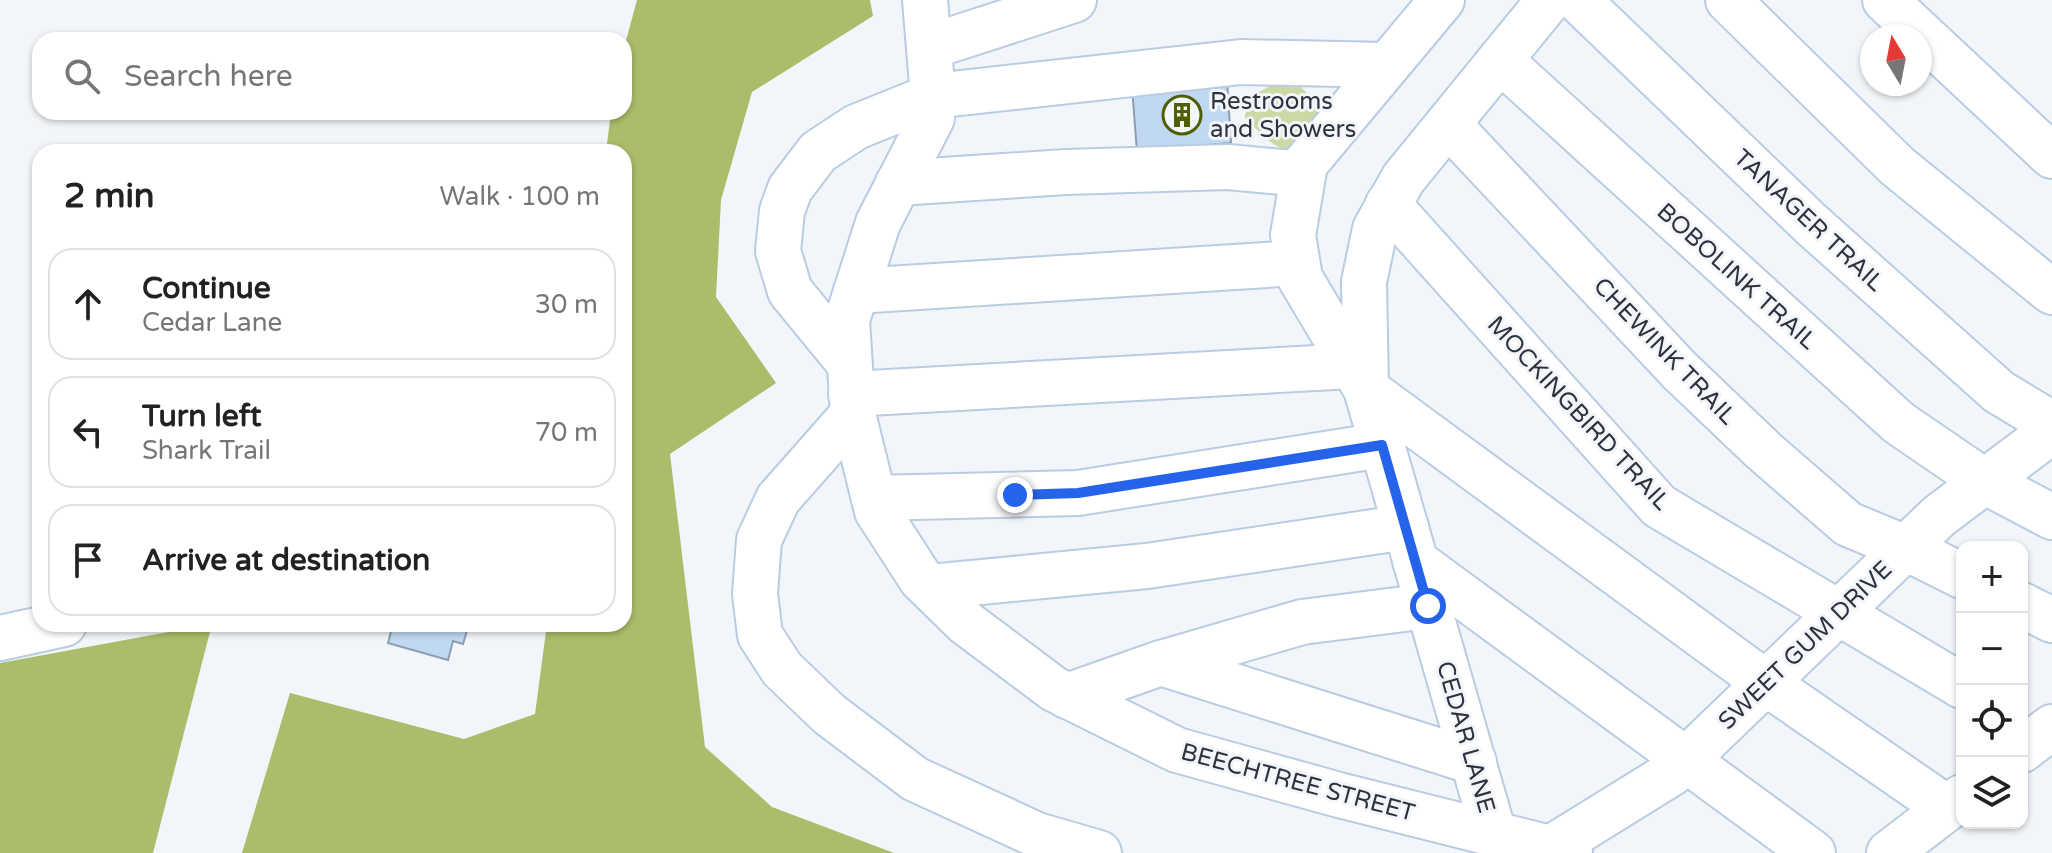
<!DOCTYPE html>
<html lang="en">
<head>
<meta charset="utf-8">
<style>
	body { margin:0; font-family:"Varela Round",sans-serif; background:#f2f2f2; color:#222 }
	.controls { position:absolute; right:24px; bottom:24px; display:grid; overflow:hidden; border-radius:16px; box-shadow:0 2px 6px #0004 }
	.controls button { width:72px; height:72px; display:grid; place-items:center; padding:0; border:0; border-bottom:2px solid #e0e0e0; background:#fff; color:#222; font:40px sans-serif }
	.compass { position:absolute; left:1860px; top:24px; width:72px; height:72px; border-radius:50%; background:#fff; box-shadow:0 2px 6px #0004; rotate:350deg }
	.stop { position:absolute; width:24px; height:24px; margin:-18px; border:6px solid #2563eb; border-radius:50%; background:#fff }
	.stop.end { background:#2563eb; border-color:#fff; box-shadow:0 2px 8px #0008 }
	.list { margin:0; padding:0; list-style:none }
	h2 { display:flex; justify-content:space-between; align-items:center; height:104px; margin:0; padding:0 32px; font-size:34px }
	h2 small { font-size:26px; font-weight:400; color:#767676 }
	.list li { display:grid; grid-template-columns:52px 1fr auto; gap:24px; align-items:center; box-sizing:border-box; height:112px; margin:0 16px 16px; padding:0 16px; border:2px solid #e0e0e0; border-radius:24px }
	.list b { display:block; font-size:30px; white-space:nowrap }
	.list p { margin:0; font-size:26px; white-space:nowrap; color:#767676 }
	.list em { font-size:26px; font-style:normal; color:#767676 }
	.icon { flex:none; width:44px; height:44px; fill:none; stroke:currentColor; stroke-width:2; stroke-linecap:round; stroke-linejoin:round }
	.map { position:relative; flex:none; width:2052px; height:853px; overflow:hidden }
	.search { position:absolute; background:#fff; box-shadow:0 2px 6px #0004; left:32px; top:32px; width:600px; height:88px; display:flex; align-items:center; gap:20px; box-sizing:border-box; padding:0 28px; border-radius:24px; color:#767676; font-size:30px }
	.panel { position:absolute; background:#fff; box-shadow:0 2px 6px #0004; left:32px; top:144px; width:600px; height:488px; border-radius:24px }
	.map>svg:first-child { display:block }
	.green { fill:#ccd9a5 }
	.forest { fill:#aabd6a }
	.building { fill:#c1d8f2; stroke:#8c9eb3; stroke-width:2 }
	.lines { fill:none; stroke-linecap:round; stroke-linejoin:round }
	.minor-casing { stroke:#b9cce1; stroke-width:48 }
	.minor { stroke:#fff; stroke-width:44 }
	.route { stroke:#2563eb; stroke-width:10 }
	.labels { text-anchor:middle; stroke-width:6; stroke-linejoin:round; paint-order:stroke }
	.poi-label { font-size:24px; fill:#2c333c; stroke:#f2f6fa; text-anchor:start }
	.street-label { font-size:24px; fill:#2c333c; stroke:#f2f6fa }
</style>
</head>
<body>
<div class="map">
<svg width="2052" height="853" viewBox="0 0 2052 853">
	<rect width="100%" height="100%" fill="#f2f6fa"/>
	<!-- green -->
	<path class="green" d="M 1272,85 L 1301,87 L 1317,104 L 1321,124 L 1297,151 C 1275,152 1261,133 1245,118 L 1245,115 L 1255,94 Z"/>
	<!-- forest -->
	<g class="forest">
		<polygon points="637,0 870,0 873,16 752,92 721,200 716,297 776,383 670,454 705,747 772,807 894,853 242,853 290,693 464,739 535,714 547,624 624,624 624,152 606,152 611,112 624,112 624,48"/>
		<polygon points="212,624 153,853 0,853 0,663"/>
	</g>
	<!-- building -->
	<g class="building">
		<polygon points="1227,79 1231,143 1194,146 1195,150 1137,152 1132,87"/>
		<polygon points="393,624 469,624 463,644 453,641 448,660 388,643"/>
	</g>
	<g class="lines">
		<defs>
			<g id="minor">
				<polyline points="925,0 933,96 932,118 878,223 847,320 853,414 877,511 921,579 966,623 1054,689 1177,750 1339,795 1570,853"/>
				<polyline points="1442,0 1305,164 1293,235 1300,278 1366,389 1494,834"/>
				<polyline points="1549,0 1403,179 1375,229 1364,282 1366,389 1766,683 1947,808"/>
				<polyline points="1578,0 1811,224 1999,392 2052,424"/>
				<polyline points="1728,0 1897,166 2052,292"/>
				<polyline points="1885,0 2052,156"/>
				<polyline points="929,47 1074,0"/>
				<polyline points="1500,60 1899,423 1984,481 2052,517"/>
				<polyline points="1448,124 1680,371 1764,451 1848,524 1906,548 1962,576"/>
				<polyline points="898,183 1066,172 1228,167 1303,174"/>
				<polyline points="1388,204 1659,506 1962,686"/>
				<polyline points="856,291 1297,263"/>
				<polyline points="849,363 790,291 778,251 782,211 790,189 818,152 856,127 933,96 1241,62 1387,65"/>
				<polyline points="851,394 1352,366"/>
				<polyline points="853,414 778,499 759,540 755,594 760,635 782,669 829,714 915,779 1037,835 1099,853"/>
				<polyline points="874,498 1078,493 1382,445"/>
				<polyline points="1415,561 1813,853"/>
				<polyline points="930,587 1147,566 1406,527"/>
				<polyline points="2022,605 2052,620"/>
				<polyline points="0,638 64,624"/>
				<polyline points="1161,663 1474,762"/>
				<polyline points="1067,696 1161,663 1302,622 1428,606"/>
				<polyline points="2022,750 2052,727"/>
				<polyline points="1547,853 1551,848 1672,773 1939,516 2052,431"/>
				<polyline points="1889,853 1962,797"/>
			</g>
		</defs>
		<!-- minor casing -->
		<use href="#minor" class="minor-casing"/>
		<!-- minor -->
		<use href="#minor" class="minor"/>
	</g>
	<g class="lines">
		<!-- route -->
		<polyline class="route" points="1015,495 1078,493 1382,445 1428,606"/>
	</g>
	<!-- icons -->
	<defs>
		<symbol id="building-ring" viewBox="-11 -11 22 22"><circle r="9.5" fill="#f2f6fa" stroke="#4f5e00" stroke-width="1.5"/><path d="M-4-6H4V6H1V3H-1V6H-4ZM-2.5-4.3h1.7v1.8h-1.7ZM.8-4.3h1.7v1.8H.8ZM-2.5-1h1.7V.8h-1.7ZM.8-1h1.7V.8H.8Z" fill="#4f5e00"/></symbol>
	</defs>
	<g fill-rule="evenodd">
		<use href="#building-ring" x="1160" y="93" width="44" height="44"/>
	</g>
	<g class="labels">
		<!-- poi labels -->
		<g class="poi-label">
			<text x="1210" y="109">Restrooms<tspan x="1210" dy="28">and Showers</tspan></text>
		</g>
		<!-- street labels -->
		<g class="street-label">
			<text transform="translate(1809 220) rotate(43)" y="8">TANAGER TRAIL</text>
			<text transform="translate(1737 276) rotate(42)" y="8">BOBOLINK TRAIL</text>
			<text transform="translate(1665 351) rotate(46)" y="8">CHEWINK TRAIL</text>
			<text transform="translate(1579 413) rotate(47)" y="8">MOCKINGBIRD TRAIL</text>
			<text transform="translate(1805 645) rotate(-44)" y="8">SWEET GUM DRIVE</text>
			<text transform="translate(1466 737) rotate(74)" y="8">CEDAR LANE</text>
			<text transform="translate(1298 782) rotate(15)" y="8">BEECHTREE STREET</text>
		</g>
	</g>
</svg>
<div class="controls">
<button>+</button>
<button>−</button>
<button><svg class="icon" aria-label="locate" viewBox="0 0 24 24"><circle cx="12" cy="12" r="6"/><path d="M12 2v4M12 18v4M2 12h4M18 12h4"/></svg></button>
<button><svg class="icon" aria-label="layers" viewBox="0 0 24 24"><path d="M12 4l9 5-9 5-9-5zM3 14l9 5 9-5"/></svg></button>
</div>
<svg class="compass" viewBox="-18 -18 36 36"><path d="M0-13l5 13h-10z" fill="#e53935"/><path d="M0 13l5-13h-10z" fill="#767676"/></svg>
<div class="stop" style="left:1428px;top:606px"></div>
<div class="stop end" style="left:1015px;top:495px"></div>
<div class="search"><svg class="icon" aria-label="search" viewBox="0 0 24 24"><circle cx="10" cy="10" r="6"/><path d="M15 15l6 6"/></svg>Search here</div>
<section class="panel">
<h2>2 min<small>Walk · 100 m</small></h2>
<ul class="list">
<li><svg class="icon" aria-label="ahead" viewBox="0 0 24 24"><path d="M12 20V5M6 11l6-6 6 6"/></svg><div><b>Continue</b><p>Cedar Lane</p></div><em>30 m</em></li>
<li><svg class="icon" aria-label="left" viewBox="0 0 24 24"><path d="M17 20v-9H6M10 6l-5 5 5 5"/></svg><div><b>Turn left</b><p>Shark Trail</p></div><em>70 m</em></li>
<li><svg class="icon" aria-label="arrive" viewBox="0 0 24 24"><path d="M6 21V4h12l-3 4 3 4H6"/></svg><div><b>Arrive at destination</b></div></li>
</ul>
</section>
</div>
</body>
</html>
